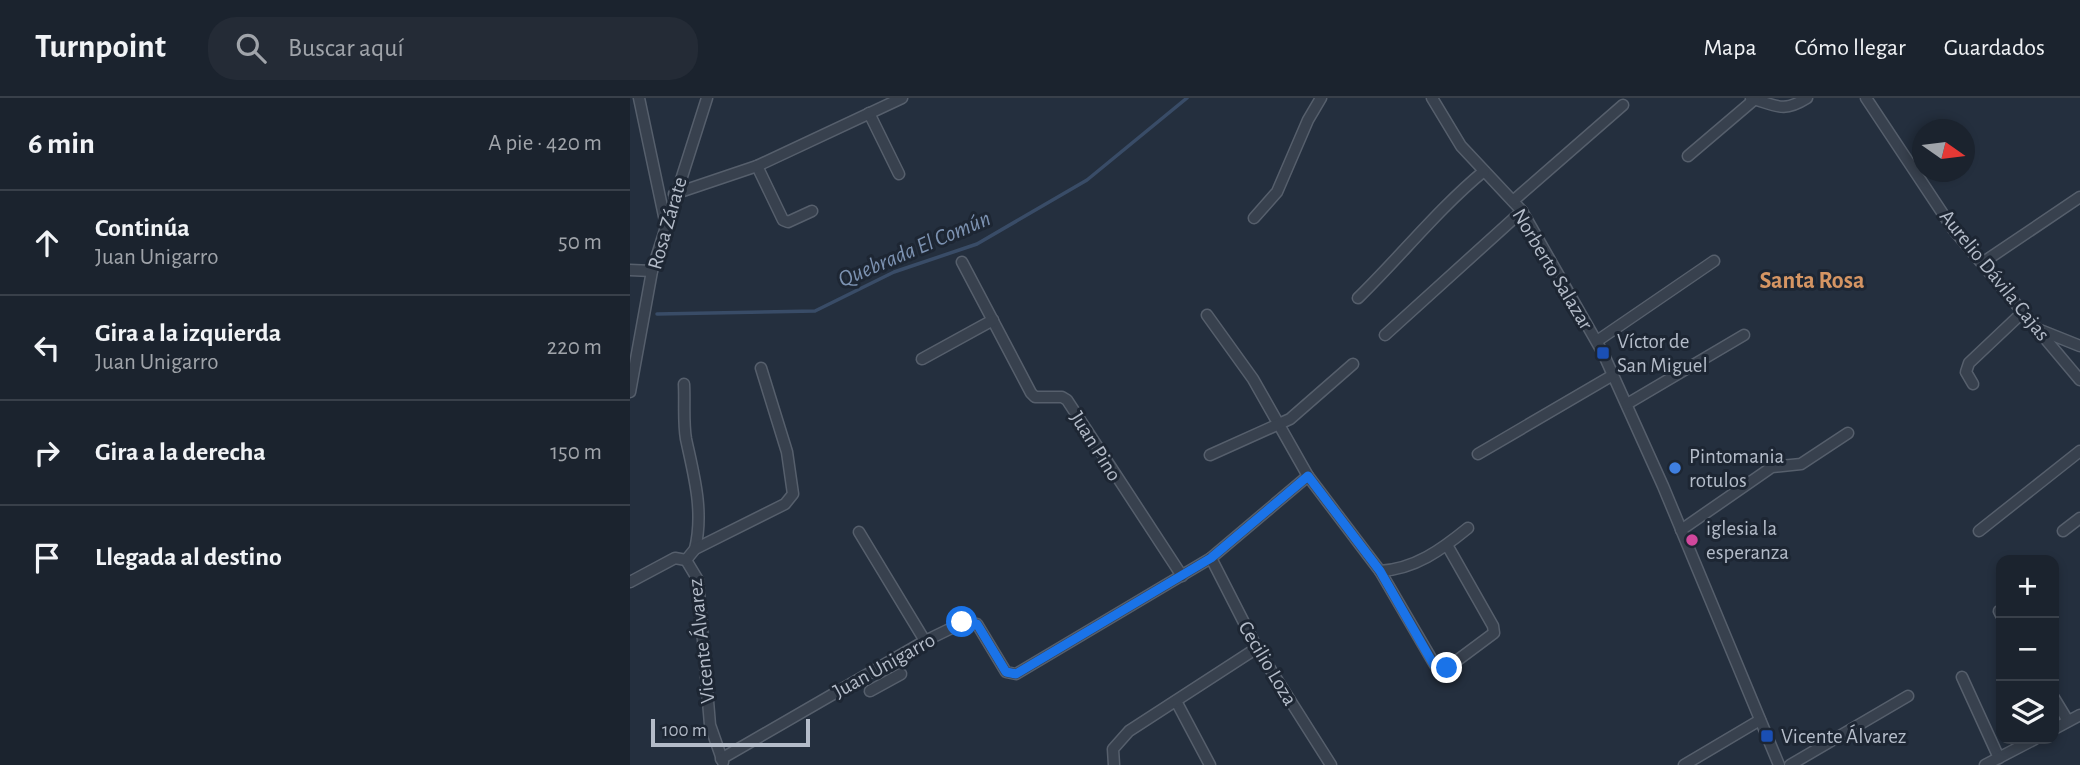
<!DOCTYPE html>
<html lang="es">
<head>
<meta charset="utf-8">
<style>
	body { margin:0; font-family:"Alegreya Sans",sans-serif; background:#242b36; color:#f1f3f6 }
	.controls { position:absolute; right:21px; bottom:21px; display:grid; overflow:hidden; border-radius:14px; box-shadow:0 4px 10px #0003 }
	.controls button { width:63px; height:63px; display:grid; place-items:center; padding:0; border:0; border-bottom:2px solid #39404a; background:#1b232e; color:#f1f3f6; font:35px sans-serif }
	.compass { position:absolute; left:1282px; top:21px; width:63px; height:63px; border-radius:50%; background:#1b232e; box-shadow:0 4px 10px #0003; rotate:104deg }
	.scale { position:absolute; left:21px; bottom:18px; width:159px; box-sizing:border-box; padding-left:7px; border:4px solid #b4bcc9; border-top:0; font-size:19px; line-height:24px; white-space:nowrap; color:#b4bcc9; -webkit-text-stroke:5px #1d2633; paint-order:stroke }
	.stop { position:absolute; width:21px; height:21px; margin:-16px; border:5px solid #1a73e8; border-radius:50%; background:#fff }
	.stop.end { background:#1a73e8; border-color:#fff; box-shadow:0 2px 7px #0008 }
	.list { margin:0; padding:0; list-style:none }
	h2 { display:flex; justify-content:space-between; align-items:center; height:91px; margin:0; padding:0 28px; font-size:30px }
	h2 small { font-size:23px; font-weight:400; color:#a0a4aa }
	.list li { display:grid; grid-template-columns:46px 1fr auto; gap:21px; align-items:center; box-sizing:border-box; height:105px; padding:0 28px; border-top:2px solid #39404a }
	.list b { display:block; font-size:26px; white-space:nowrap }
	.list p { margin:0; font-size:23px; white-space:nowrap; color:#a0a4aa }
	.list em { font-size:23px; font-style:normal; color:#a0a4aa }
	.icon { flex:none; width:38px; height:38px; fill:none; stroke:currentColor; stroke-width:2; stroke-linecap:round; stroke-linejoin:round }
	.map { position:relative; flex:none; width:1450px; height:667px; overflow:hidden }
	header { display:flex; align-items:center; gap:42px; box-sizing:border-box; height:98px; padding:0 35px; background:#1b232e; border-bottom:2px solid #39404a }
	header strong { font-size:33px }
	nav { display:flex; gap:38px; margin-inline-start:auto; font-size:24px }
	.search { width:490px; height:63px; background:#242b36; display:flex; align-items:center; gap:18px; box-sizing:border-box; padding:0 24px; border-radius:28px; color:#a0a4aa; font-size:26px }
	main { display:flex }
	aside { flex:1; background:#1b232e }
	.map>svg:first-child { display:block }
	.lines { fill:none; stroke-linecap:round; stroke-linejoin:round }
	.stream { stroke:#394c67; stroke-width:3.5 }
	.minor-casing { stroke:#565f6c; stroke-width:13 }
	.minor { stroke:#38414e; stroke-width:10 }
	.route { stroke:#1a73e8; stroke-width:9 }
	.transit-dot { fill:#1a4fb4; stroke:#1d2633; stroke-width:2.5 }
	.shop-dot { fill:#3f7fe0; stroke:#1d2633; stroke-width:2.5 }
	.hotel-dot { fill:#d1479c; stroke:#1d2633; stroke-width:2.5 }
	.labels { text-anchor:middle; stroke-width:6; stroke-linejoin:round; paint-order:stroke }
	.street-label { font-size:21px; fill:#b4bcc9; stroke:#1d2633 }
	.poi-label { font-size:21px; fill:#b4bcc9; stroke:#1d2633; text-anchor:start }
	.water-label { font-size:23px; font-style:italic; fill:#7c92b1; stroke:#1d2633 }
	.quarter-label { font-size:24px; font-weight:bold; fill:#d59563; stroke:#1d2633 }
</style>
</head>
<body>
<header>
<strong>Turnpoint</strong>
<div class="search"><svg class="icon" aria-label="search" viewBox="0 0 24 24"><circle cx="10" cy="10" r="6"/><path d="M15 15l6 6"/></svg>Buscar aquí</div>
<nav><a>Mapa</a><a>Cómo llegar</a><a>Guardados</a></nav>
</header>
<main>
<aside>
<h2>6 min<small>A pie · 420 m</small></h2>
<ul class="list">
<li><svg class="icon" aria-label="ahead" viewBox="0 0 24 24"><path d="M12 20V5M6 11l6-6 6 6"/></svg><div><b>Continúa</b><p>Juan Unigarro</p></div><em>50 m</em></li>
<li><svg class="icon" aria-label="left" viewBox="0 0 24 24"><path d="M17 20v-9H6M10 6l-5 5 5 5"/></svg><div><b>Gira a la izquierda</b><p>Juan Unigarro</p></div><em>220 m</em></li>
<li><svg class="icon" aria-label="right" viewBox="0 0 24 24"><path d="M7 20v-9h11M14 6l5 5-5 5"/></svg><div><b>Gira a la derecha</b></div><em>150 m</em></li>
<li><svg class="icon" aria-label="arrive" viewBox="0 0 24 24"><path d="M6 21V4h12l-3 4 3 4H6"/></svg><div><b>Llegada al destino</b></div></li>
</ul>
</aside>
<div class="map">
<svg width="1450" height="667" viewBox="0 0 1450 667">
	<rect width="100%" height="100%" fill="#242f3e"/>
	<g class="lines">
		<!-- stream -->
		<polyline class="stream" points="27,216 185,213 264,174 347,146 457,82 557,0"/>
		<defs>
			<g id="minor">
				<polyline points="9,0 35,123"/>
				<polyline points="802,0 831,48 892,113 973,255 1033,388 1149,667"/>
				<path d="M 1121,0 C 1147,8 1153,15 1177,0"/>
				<polyline points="1236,0 1323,131 1450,282"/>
				<polyline points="239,15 269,76"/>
				<polyline points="1058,58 1125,1"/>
				<polyline points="127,68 153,122 158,124 182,113"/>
				<polyline points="44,96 127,68 272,0"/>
				<polyline points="883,103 993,7"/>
				<polyline points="624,120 647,94 678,22 691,0"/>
				<polyline points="332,164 401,295 405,299 432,299 437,302 552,478"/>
				<polyline points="1352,165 1450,99"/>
				<polyline points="0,172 22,173"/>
				<path d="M 728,200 C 771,158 808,111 854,73"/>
				<polyline points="577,217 623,281 678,378 750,473 805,567 810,571 817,570 864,535 863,528 817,447"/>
				<polyline points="1410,232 1450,248"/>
				<polyline points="755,237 892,113"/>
				<polyline points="967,243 1084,163"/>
				<polyline points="292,261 363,222"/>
				<path d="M 54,286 C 55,304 53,324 56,341 C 64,378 74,413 65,451"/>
				<polyline points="1343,286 1336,274 1339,265 1393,214"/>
				<polyline points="0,294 22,173 77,0"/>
				<polyline points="997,306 1114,237"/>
				<polyline points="848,356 983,277"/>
				<polyline points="580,357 660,321 723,266"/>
				<polyline points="1051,432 1142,369 1171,366 1218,335"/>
				<polyline points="1349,433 1450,353"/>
				<polyline points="1433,433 1450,420"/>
				<polyline points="229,434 295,543"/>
				<polyline points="581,460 627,550 701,667"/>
				<polyline points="56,462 65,451 155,406 163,396 157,354 131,270"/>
				<polyline points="56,462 68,482 80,627 93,664"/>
				<path d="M 750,473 C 785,471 811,452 838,430"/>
				<polyline points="0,484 45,460 56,462"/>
				<polyline points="1369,513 1371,517"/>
				<polyline points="1332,579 1369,660"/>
				<polyline points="240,593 271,576"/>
				<polyline points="1424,600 1438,623"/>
				<polyline points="546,603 580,667"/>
				<polyline points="1424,631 1450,617"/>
				<polyline points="91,661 295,543 332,525 347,526 376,574 386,576 581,460 678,378"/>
				<polyline points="484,667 483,651 499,633 627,550"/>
				<polyline points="1054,667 1130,622"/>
				<polyline points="1160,667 1278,598"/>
				<polyline points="1355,667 1405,641"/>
			</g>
		</defs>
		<!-- minor casing -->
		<use href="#minor" class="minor-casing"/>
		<!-- minor -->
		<use href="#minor" class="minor"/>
	</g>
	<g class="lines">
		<!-- route -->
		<polyline class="route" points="332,524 347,526 376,574 386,576 581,460 678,378 750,473 804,567 817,570"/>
	</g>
	<!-- markers -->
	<g class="transit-dot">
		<rect x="966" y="248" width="14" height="14" rx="3.5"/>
		<rect x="1130" y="631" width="14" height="14" rx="3.5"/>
	</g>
	<circle class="shop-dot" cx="1045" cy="370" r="7"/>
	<circle class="hotel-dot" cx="1062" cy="442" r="7"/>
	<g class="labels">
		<!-- street labels -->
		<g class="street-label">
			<text transform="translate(37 125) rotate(-74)" y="7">Rosa Zárate</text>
			<text transform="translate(923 171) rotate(59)" y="7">Norberto Salazar</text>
			<text transform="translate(1365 177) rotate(51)" y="7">Aurelio Dávila Cajas</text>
			<text transform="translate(466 348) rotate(58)" y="7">Juan Pino</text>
			<text transform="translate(71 543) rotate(-96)" y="7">Vicente Álvarez</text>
			<text transform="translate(638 565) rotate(59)" y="7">Cecilio Loza</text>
			<text transform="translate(254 567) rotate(-29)" y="7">Juan Unigarro</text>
		</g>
		<!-- poi labels -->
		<g class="poi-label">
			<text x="987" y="250">Víctor de<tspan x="987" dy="24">San Miguel</tspan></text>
			<text x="1059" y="365">Pintomania<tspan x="1059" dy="24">rotulos</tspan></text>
			<text x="1076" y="437">iglesia la<tspan x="1076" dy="24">esperanza</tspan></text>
			<text x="1151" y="645">Vicente Álvarez</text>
		</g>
		<!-- water labels -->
		<g class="water-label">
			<text transform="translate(284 150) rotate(-23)" y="8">Quebrada El Común</text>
		</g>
		<!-- quarter labels -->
		<g class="quarter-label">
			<text x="1182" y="190">Santa Rosa</text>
		</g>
	</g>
</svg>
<div class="controls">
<button>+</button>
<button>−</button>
<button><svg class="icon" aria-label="layers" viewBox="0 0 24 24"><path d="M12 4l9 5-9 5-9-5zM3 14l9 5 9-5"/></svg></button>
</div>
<svg class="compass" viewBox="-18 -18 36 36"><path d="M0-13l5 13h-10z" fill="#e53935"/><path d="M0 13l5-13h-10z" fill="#a0a4aa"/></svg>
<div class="scale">100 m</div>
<div class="stop" style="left:332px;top:524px"></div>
<div class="stop end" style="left:817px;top:570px"></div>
</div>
</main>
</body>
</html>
